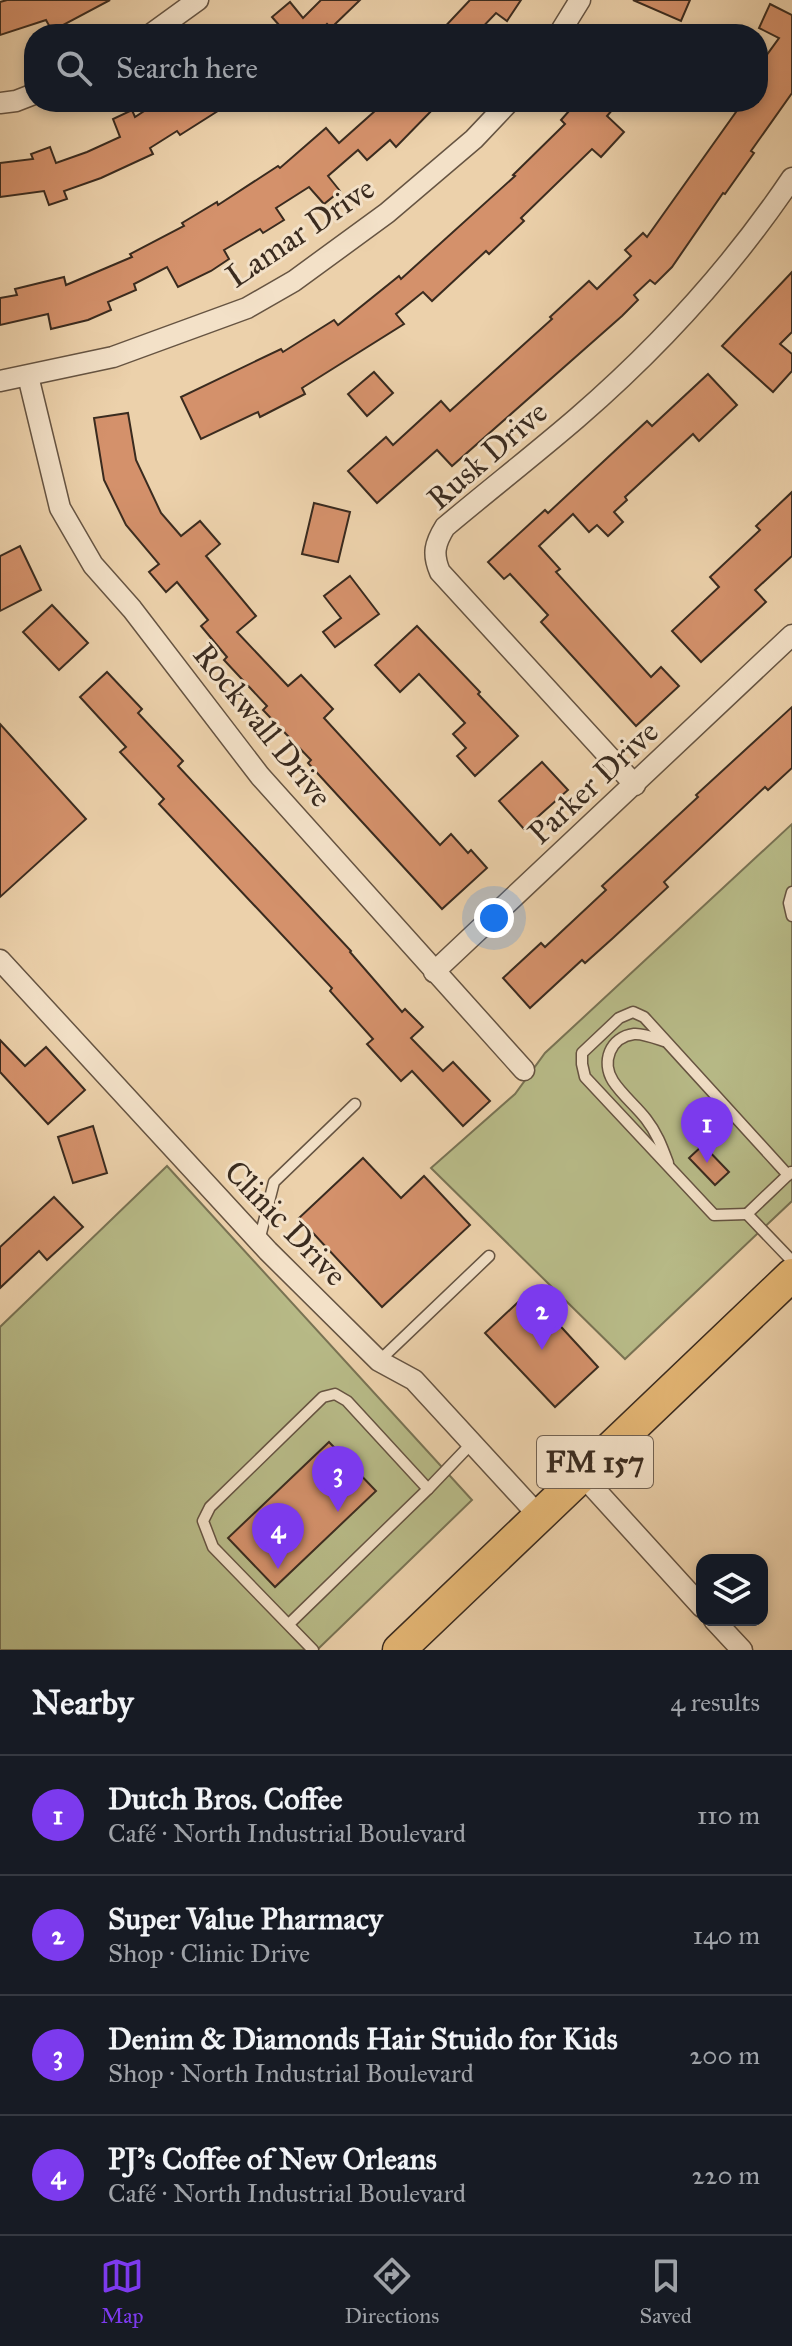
<!DOCTYPE html>
<html lang="en">
<head>
<meta charset="utf-8">
<style>
	body { margin:0; font-family:"IM FELL Great Primer",serif; background:#20242c; color:#f1f3f6 }
	.controls { position:absolute; right:24px; bottom:24px; display:grid; overflow:hidden; border-radius:16px; box-shadow:0 4px 12px #0003 }
	.controls button { width:72px; height:72px; display:grid; place-items:center; padding:0; border:0; border-bottom:2px solid #363941; background:#171b24; color:#f1f3f6; font:40px sans-serif }
	.you { position:absolute; left:494px; top:918px; width:28px; height:28px; margin:-20px; border:6px solid #fff; border-radius:50%; background:#1a73e8; box-shadow:0 0 0 12px #1a73e833 }
	.badge { display:grid; place-items:center; width:52px; height:52px; border-radius:50%; background:#7c3aed; color:#fff; font-size:26px; font-weight:700 }
	.pin { position:absolute; translate:-50% -66px; filter:drop-shadow(0 2px 4px #0008) }
	.pin::after { content:''; position:absolute; top:42px; width:28px; height:24px; background:inherit; clip-path:polygon(0 0,100% 0,50% 100%) }
	.list { margin:0; padding:0; list-style:none }
	h2 { display:flex; justify-content:space-between; align-items:center; height:104px; margin:0; padding:0 32px; font-size:34px }
	h2 small { font-size:26px; font-weight:400; color:#9ea1a6 }
	.list li { display:grid; grid-template-columns:52px 1fr auto; gap:24px; align-items:center; box-sizing:border-box; height:120px; padding:0 32px; border-top:2px solid #363941 }
	.list b { display:block; font-size:30px; white-space:nowrap }
	.list p { margin:0; font-size:26px; white-space:nowrap; color:#9ea1a6 }
	.list em { font-size:26px; font-style:normal; color:#9ea1a6 }
	.icon { flex:none; width:44px; height:44px; fill:none; stroke:currentColor; stroke-width:2; stroke-linecap:round; stroke-linejoin:round }
	.map { position:relative; flex:none; width:792px; height:1650px; overflow:hidden }
	.search { position:absolute; background:#171b24; box-shadow:0 4px 12px #0003; left:24px; right:24px; top:24px; height:88px; display:flex; align-items:center; gap:20px; box-sizing:border-box; padding:0 28px; border-radius:32px; color:#9ea1a6; font-size:30px }
	.sheet { height:584px; background:#171b24 }
	nav { display:flex; justify-content:space-around; align-items:center; box-sizing:border-box; height:112px; border-top:2px solid #363941; background:#171b24; font-size:22px; color:#9ea1a6 }
	nav a { display:grid; justify-items:center; gap:4px }
	nav .on { color:#7c3aed }
	.map>svg:first-child { display:block }
	.green { fill:#b8bb88; stroke:#797354; stroke-width:2 }
	.building { fill:#d4916b; stroke:#3a2b1f; stroke-width:2 }
	.lines { fill:none; stroke-linecap:round; stroke-linejoin:round }
	.lane-casing { stroke:#665442; stroke-width:13 }
	.street-casing { stroke:#665442; stroke-width:23 }
	.primary-casing { stroke:#3a2b1f; stroke-width:35 }
	.lane { stroke:#f3e1c8; stroke-width:10 }
	.street { stroke:#f3e1c8; stroke-width:20 }
	.primary { stroke:#e6b876; stroke-width:32 }
	.labels { text-anchor:middle; stroke-width:6; stroke-linejoin:round; paint-order:stroke }
	.shield { fill:#f3e1c8; stroke:#726252; stroke-width:2 }
	.shield-label { font-size:30px; font-weight:bold; fill:#3a2b1f }
	.street-label { font-size:32px; fill:#3a2b1f; stroke:#f3e1c8 }
</style>
</head>
<body>
<div class="map">
<svg width="792" height="1650" viewBox="0 0 792 1650">
	<rect width="100%" height="100%" fill="#ecd1ab"/>
	<filter id="stains"><feTurbulence type="fractalNoise" baseFrequency=".0025" numOctaves="4"/><feColorMatrix values="0 0 0 0 .2 0 0 0 0 .09 0 0 0 0 .02 0 0 0 .5 -.17"/></filter>
	<radialGradient id="worn" r=".72"><stop offset=".6" stop-color="#630" stop-opacity="0"/><stop offset="1" stop-color="#630" stop-opacity=".3"/></radialGradient>
	<!-- green -->
	<g class="green">
		<polygon points="792,824 792,1201 625,1359 431,1168 515,1094 545,1053"/>
		<polygon points="167,1166 472,1500 317,1650 0,1650 0,1327"/>
	</g>
	<!-- building -->
	<g class="building">
		<polygon points="7,0 110,0 52,31 46,20 0,35 0,2"/>
		<polygon points="321,0 360,0 331,28 327,24 317,34 268,34 279,25 272,17 290,2 303,18"/>
		<polygon points="470,0 521,0 507,21 496,13 476,34 438,34"/>
		<polygon points="633,0 690,0 681,21"/>
		<polygon points="770,4 792,15 792,93 751,151 754,153 725,194 723,193 672,267 655,284 650,280 634,295 638,300 622,316 452,466 437,450 377,503 348,471 386,437 393,445 441,401 450,411 552,319 550,317 589,281 597,289 631,256 625,250 643,233 647,237 736,112 722,102 758,102 758,67 779,38 759,28"/>
		<polygon points="158,102 232,102 180,135 177,131 150,148 153,154 101,178 64,191 67,199 49,205 44,191 0,197 0,163 33,159 31,154 50,147 56,163 87,152 120,137 113,119 132,110 135,117"/>
		<polygon points="385,102 440,102 396,147 390,140 367,160 358,150 328,176 340,191 324,204 309,187 276,208 284,220 263,233 260,229 224,250 229,259 211,271 178,287 167,267 134,284 136,290 108,302 111,310 88,320 51,329 48,314 0,325 0,298 17,295 15,289 64,277 66,285 132,257 130,254 184,226 182,223 217,202 218,205 278,166 280,168 326,128 339,143"/>
		<polygon points="577,102 619,102 607,116 624,132 601,157 592,149 521,218 524,221 489,254 486,251 432,301 423,292 396,314 404,324 302,388 305,394 260,417 258,412 201,439 181,397 281,349 283,352 334,320 338,325 399,276 401,279 515,176 513,175 565,124 561,120"/>
		<polygon points="792,272 792,332 780,344 792,354 792,371 773,392 722,346"/>
		<polygon points="374,372 393,393 367,416 348,394"/>
		<polygon points="708,374 737,405 699,441 693,434 625,497 627,500 614,512 623,522 608,536 597,525 589,532 573,514 539,546 560,569 556,572 651,677 661,667 679,686 636,726 541,622 548,615 510,574 504,579 488,562 545,510 548,513 647,421 652,426"/>
		<polygon points="128,413 136,460 161,513 181,536 200,521 220,544 206,556 256,616 237,632 288,686 301,675 333,709 324,718 440,845 451,834 468,853 471,850 487,868 442,909 308,763 311,760 263,710 267,706 224,660 227,657 201,626 208,620 177,582 166,592 149,572 159,564 126,525 104,480 94,418"/>
		<polygon points="792,492 792,556 755,590 766,602 701,662 672,631 719,587 710,577 760,530 756,526"/>
		<polygon points="314,503 350,512 338,562 302,554"/>
		<polygon points="20,546 41,590 0,611 0,556"/>
		<polygon points="350,576 379,614 335,647 323,632 341,618 324,596"/>
		<polygon points="52,605 88,643 59,670 23,632"/>
		<polygon points="417,626 480,692 478,694 518,736 475,776 457,756 466,748 453,734 465,723 419,674 400,692 375,665"/>
		<polygon points="107,672 142,709 138,713 183,761 178,766 351,951 350,952 402,1012 405,1009 423,1027 411,1038 443,1071 453,1062 490,1101 463,1126 412,1071 401,1081 367,1044 373,1039 330,991 332,988 159,804 164,799 120,752 126,747 80,697"/>
		<polygon points="792,707 792,768 768,790 765,787 664,882 668,887 613,938 585,963 582,960 530,1008 503,978 541,943 545,947 606,890 602,886 698,797 696,795"/>
		<polygon points="0,724 86,819 0,897"/>
		<polygon points="542,762 568,790 524,829 499,801"/>
		<polygon points="0,1040 25,1066 46,1047 85,1090 48,1124 0,1072"/>
		<polygon points="93,1126 107,1173 73,1183 58,1137"/>
		<polygon points="703,1145 729,1172 715,1185 689,1158"/>
		<polygon points="363,1158 401,1198 424,1176 470,1225 382,1307 299,1218"/>
		<polygon points="54,1197 83,1227 47,1260 39,1251 0,1288 0,1247"/>
		<polygon points="529,1292 598,1367 555,1407 485,1333"/>
		<polygon points="329,1442 376,1491 275,1587 228,1538"/>
	</g>
	<g class="lines">
		<defs>
			<g id="lane">
				<polyline points="792,892 789,903 792,916"/>
				<path d="M 664,1041 C 655,1038 642,1033 634,1034 C 610,1037 601,1062 613,1081 C 622,1095 636,1106 646,1119 C 657,1133 662,1147 668,1163"/>
				<polyline points="791,1172 747,1214 792,1261"/>
				<polyline points="747,1214 714,1215 585,1077 582,1064 582,1053 619,1018 633,1012 644,1017 788,1175"/>
				<polyline points="259,1241 274,1182 355,1104"/>
				<polyline points="379,1361 489,1256"/>
				<polyline points="289,1624 428,1489"/>
				<polyline points="313,1650 213,1547 203,1521 210,1507 323,1397 335,1394 347,1401 428,1489 472,1443"/>
			</g>
			<g id="street">
				<polyline points="151,34 198,0"/>
				<polyline points="559,34 580,0"/>
				<polyline points="0,103 16,101 34,94"/>
				<polyline points="28,376 60,508 93,565 132,609 260,776 524,1070"/>
				<polyline points="0,381 113,357 247,308 294,281 387,213 474,139 509,102"/>
				<path d="M 635,785 L 440,572 C 432,554 435,543 445,527 C 489,490 534,455 577,418 C 658,348 732,267 792,178"/>
				<polyline points="0,960 268,1251 379,1361 414,1380 539,1516"/>
				<polyline points="434,972 792,635"/>
				<polyline points="582,1475 702,1607"/>
				<polyline points="714,1620 742,1650"/>
			</g>
			<polyline id="primary" points="399,1650 792,1275"/>
		</defs>
		<!-- lane casing -->
		<use href="#lane" class="lane-casing"/>
		<!-- street casing -->
		<use href="#street" class="street-casing"/>
		<!-- primary casing -->
		<use href="#primary" class="primary-casing"/>
		<!-- lane -->
		<use href="#lane" class="lane"/>
		<!-- street -->
		<use href="#street" class="street"/>
		<!-- primary -->
		<use href="#primary" class="primary"/>
	</g>
	<g class="labels">
		<!-- shield labels -->
		<rect class="shield" x="537" y="1436" width="116" height="52" rx="6"/>
		<g class="shield-label">
			<text x="595" y="1472">FM 157</text>
		</g>
		<!-- street labels -->
		<g class="street-label">
			<text transform="translate(300 232) rotate(-34)" y="11">Lamar Drive</text>
			<text transform="translate(487 455) rotate(-41)" y="11">Rusk Drive</text>
			<text transform="translate(263 725) rotate(51)" y="11">Rockwall Drive</text>
			<text transform="translate(593 782) rotate(-43)" y="11">Parker Drive</text>
			<text transform="translate(286 1223) rotate(46)" y="11">Clinic Drive</text>
		</g>
	</g>
	<rect width="100%" height="100%" filter="url(#stains)"/>
	<rect width="100%" height="100%" fill="url(#worn)"/>
</svg>
<div class="controls">
<button><svg class="icon" aria-label="layers" viewBox="0 0 24 24"><path d="M12 4l9 5-9 5-9-5zM3 14l9 5 9-5"/></svg></button>
</div>
<div class="you"></div>
<div class="pin badge" style="left:707px;top:1163px">1</div>
<div class="pin badge" style="left:542px;top:1350px">2</div>
<div class="pin badge" style="left:338px;top:1512px">3</div>
<div class="pin badge" style="left:278px;top:1569px">4</div>
<div class="search"><svg class="icon" aria-label="search" viewBox="0 0 24 24"><circle cx="10" cy="10" r="6"/><path d="M15 15l6 6"/></svg>Search here</div>
</div>
<section class="sheet">
<h2>Nearby<small>4 results</small></h2>
<ul class="list">
<li><span class="badge">1</span><div><b>Dutch Bros. Coffee</b><p>Café · North Industrial Boulevard</p></div><em>110 m</em></li>
<li><span class="badge">2</span><div><b>Super Value Pharmacy</b><p>Shop · Clinic Drive</p></div><em>140 m</em></li>
<li><span class="badge">3</span><div><b>Denim &amp; Diamonds Hair Stuido for Kids</b><p>Shop · North Industrial Boulevard</p></div><em>200 m</em></li>
<li><span class="badge">4</span><div><b>PJ's Coffee of New Orleans</b><p>Café · North Industrial Boulevard</p></div><em>220 m</em></li>
</ul>
</section>
<nav>
<a class="on"><svg class="icon" aria-label="map" viewBox="0 0 24 24"><path d="M3 6l6-2 6 2 6-2v14l-6 2-6-2-6 2zM9 4v14M15 6v14"/></svg>Map</a>
<a><svg class="icon" aria-label="directions" viewBox="0 0 24 24"><path d="M12 3l9 9-9 9-9-9zM9 14v-3h6M13 9l2 2-2 2"/></svg>Directions</a>
<a><svg class="icon" aria-label="saved" viewBox="0 0 24 24"><path d="M7 4h10v16l-5-4-5 4z"/></svg>Saved</a>
</nav>
</body>
</html>
